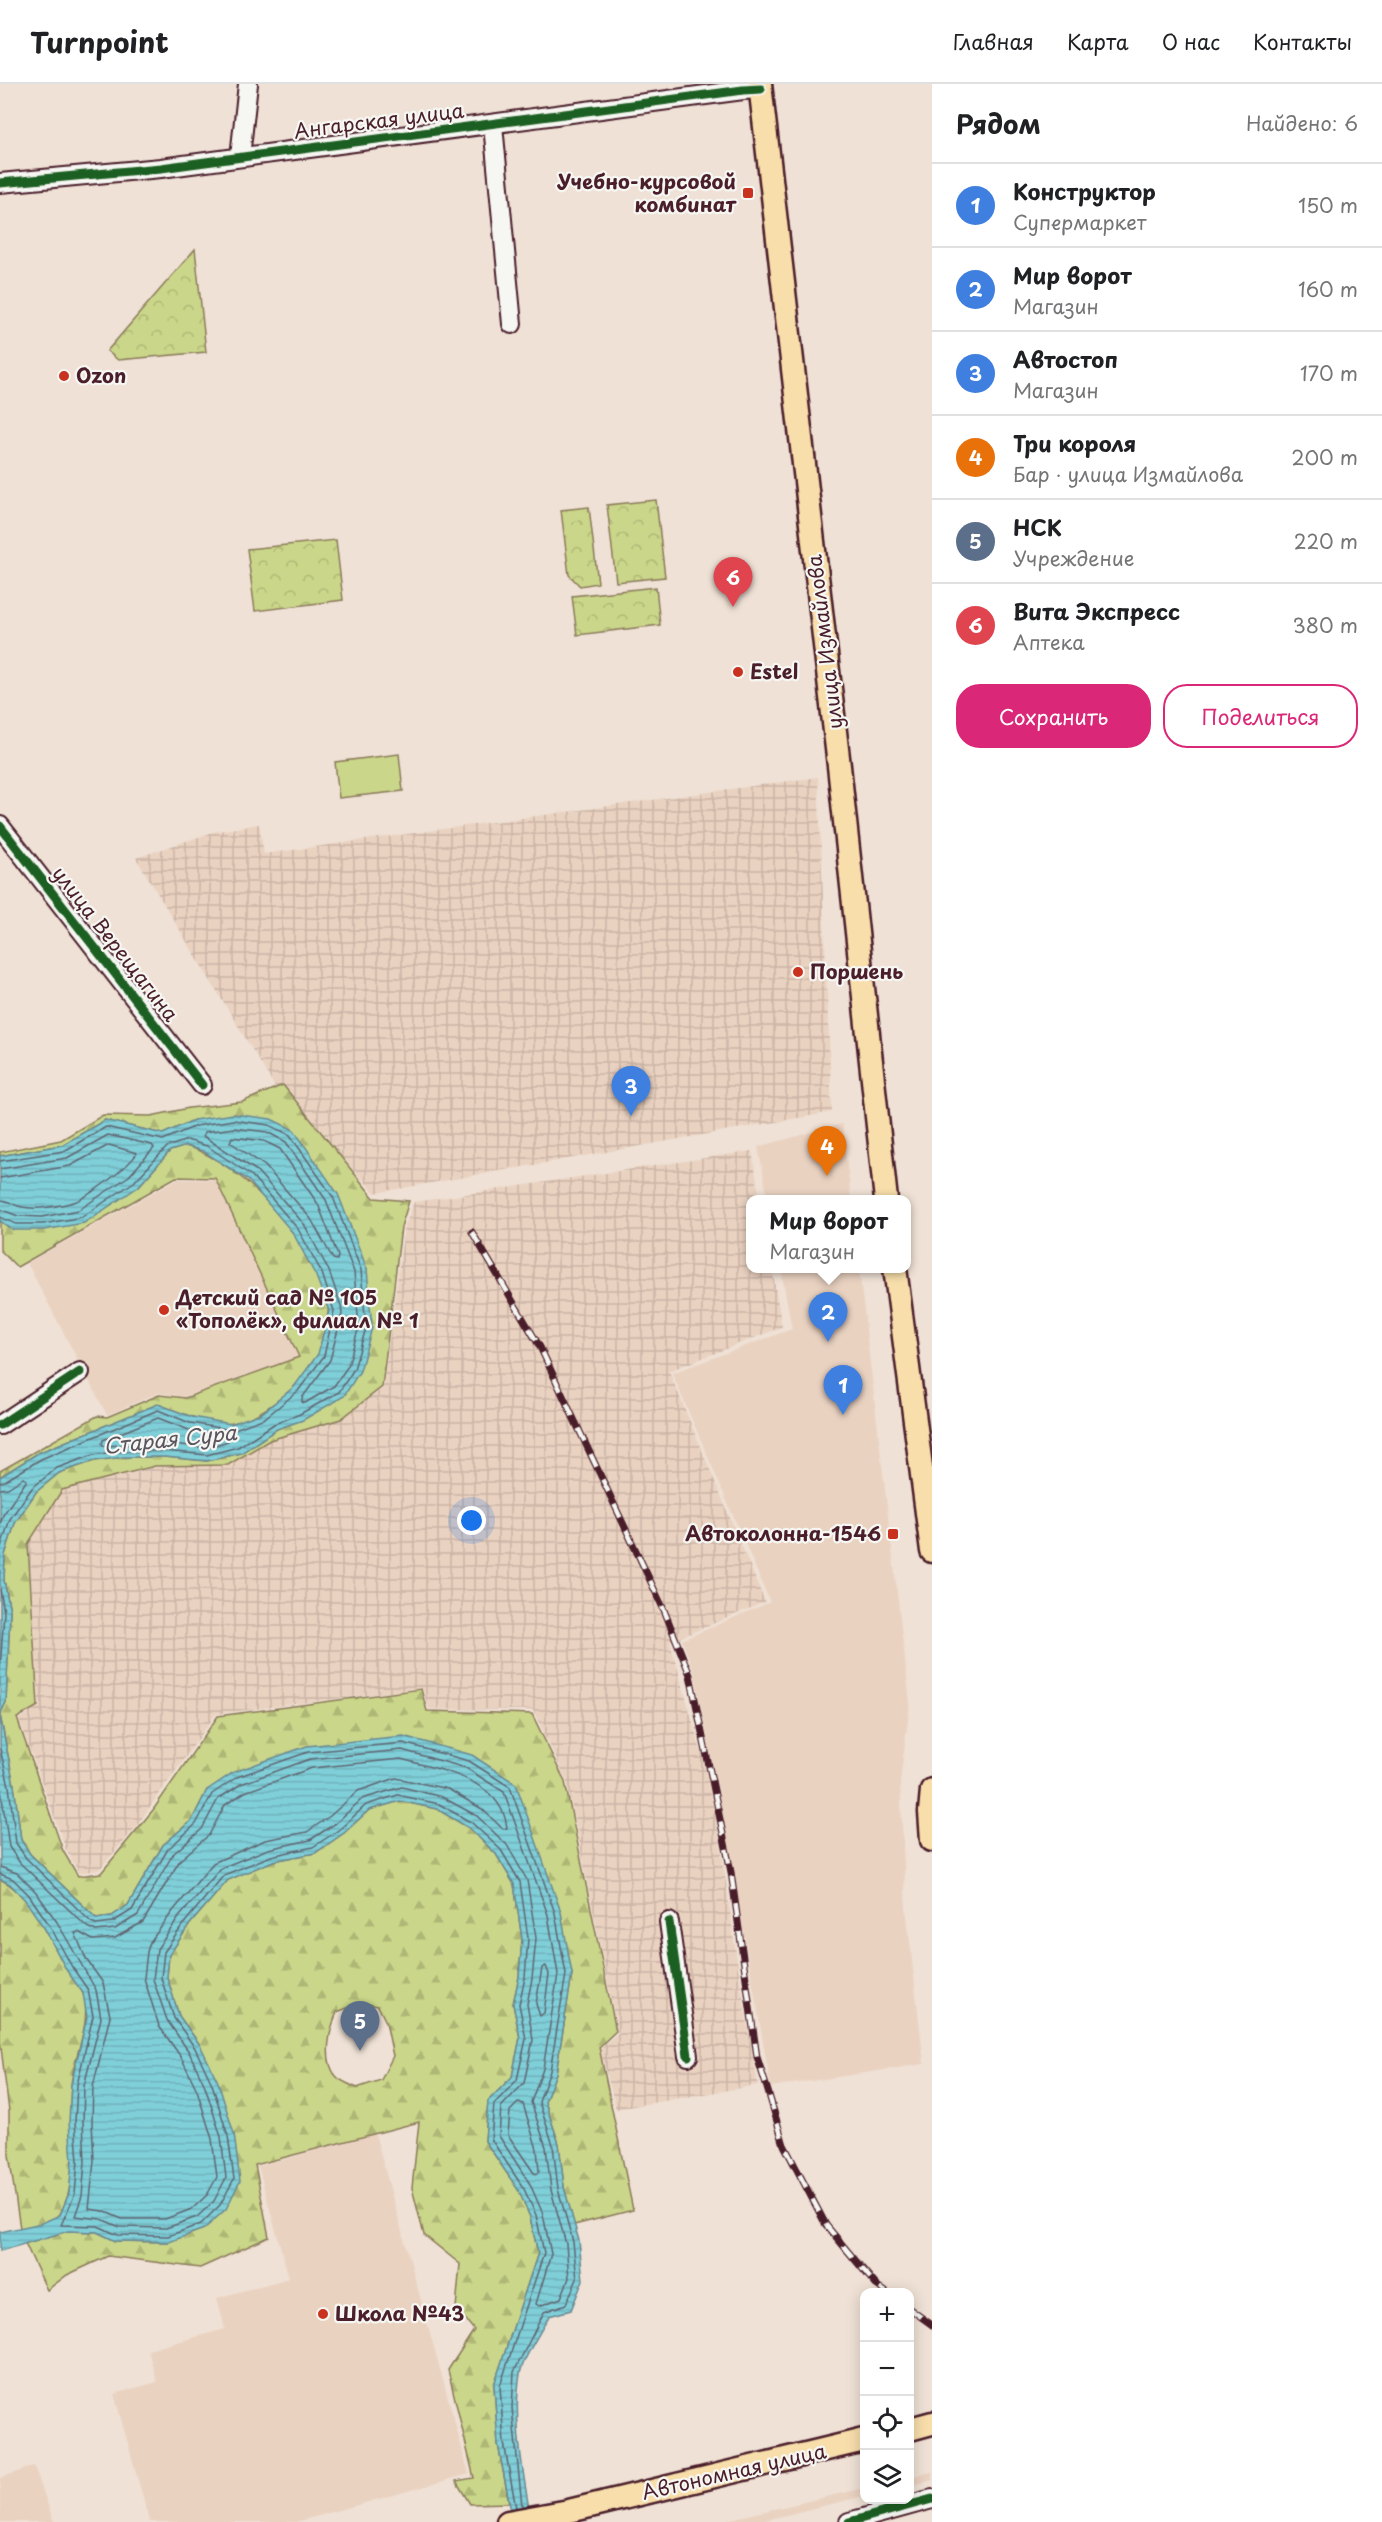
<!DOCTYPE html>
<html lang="ru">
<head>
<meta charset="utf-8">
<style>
	body { margin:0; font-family:"Playpen Sans",sans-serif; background:#f6f6f6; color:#202124 }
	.controls { position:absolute; right:18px; bottom:18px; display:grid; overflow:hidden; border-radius:12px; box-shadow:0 3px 15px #0003 }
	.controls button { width:54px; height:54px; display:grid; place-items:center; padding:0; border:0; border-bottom:2px solid #e0e0e0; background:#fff; color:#202124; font:30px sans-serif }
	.you { position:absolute; left:472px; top:1437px; width:21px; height:21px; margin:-15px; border:4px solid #fff; border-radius:50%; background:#1a73e8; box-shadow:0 0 0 9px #1a73e833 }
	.badge { display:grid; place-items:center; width:39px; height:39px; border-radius:50%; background:#db2777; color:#fff; font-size:20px; font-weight:700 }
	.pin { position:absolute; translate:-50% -50px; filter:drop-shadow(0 2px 3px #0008) }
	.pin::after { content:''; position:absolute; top:32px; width:21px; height:18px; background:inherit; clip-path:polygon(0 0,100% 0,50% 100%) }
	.popup { position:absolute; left:746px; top:1111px; width:165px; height:78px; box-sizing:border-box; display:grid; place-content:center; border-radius:12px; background:#fff; filter:drop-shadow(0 2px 4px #0005); font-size:20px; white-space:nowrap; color:#757577 }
	.popup b { font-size:22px; color:#202124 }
	.popup::after { content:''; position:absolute; left:50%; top:100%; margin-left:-12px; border:12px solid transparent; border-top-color:#fff }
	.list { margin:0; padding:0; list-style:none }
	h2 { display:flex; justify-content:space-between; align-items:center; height:78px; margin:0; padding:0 24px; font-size:26px }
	h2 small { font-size:20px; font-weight:400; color:#757577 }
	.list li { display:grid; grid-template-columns:39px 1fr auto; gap:18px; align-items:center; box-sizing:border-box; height:84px; padding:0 24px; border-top:2px solid #e0e0e0 }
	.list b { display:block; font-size:22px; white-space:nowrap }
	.list p { margin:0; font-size:20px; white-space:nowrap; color:#757577 }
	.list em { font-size:20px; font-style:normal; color:#757577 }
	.actions { display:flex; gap:12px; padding:18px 24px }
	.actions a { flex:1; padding:14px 0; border:2px solid #db2777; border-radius:24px; text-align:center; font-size:21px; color:#db2777 }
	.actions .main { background:#db2777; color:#fff }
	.icon { flex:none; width:33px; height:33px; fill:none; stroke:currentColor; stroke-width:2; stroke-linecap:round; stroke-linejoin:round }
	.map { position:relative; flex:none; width:932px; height:2438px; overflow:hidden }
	header { display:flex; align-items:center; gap:36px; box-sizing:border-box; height:84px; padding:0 30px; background:#fff; border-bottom:2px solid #e0e0e0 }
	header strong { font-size:28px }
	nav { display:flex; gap:33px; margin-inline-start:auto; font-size:21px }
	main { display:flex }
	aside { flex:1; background:#fff }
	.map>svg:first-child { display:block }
	.built { fill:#ead2c1 }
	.industrial { fill:url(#industrial-grid) }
	.forest { fill:url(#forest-firs); stroke:#8a7a5a; stroke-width:1.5; fill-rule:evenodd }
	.park { fill:url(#park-crowns); stroke:#8a7a5a; stroke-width:1.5 }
	.pitch { fill:#cad689; stroke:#8a7a5a; stroke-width:1.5 }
	.water { fill:url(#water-rules); stroke:#6a8993; stroke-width:1.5 }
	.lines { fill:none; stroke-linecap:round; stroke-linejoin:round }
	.shore { stroke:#5f6571; stroke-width:1.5 }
	.minor-casing { stroke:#4a1f2b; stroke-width:22 }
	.major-casing { stroke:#4a1f2b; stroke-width:27 }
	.minor { stroke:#f6f6f2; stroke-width:18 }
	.major { stroke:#f8deab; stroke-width:22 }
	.rail-casing { stroke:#4a1f2b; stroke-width:7 }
	.rail { stroke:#f6f6f2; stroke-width:4.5; stroke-dasharray:14; stroke-linecap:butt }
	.cycleway-casing { stroke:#f6f6f2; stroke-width:13 }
	.cycleway { stroke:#1b5e20; stroke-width:9 }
	.poi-dot { fill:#c8321e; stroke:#f6f6f2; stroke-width:2 }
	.labels { text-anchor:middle; stroke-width:4.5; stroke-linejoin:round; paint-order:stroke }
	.street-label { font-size:20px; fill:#4a1f2b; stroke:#f6f6f2 }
	.poi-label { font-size:20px; font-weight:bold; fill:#4a1f2b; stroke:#f6f6f2; text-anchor:start }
	.water-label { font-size:21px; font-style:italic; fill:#5a545f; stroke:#f6f6f2 }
</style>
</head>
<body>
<header>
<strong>Turnpoint</strong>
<nav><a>Главная</a><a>Карта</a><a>О нас</a><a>Контакты</a></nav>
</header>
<main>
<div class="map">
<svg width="932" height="2438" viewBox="0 0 932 2438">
	<defs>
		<pattern id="industrial-grid" width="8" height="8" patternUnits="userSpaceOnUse" patternTransform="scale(1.5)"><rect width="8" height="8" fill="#ead2c1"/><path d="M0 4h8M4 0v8" fill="none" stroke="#cab4a6"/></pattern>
		<pattern id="forest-firs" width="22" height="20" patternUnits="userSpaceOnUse" patternTransform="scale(1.5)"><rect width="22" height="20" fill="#cad689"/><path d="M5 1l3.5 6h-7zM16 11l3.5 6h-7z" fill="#afb776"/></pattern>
		<pattern id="park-crowns" width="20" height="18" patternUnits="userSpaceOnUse" patternTransform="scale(1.5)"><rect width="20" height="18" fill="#cad689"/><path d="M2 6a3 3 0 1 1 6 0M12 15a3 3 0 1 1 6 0" fill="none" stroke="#afb776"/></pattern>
		<pattern id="water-rules" width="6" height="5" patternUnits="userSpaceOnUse" patternTransform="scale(1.5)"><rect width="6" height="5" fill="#7fcfd9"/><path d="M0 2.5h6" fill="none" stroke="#6fb1ba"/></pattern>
	</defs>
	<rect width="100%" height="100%" fill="#efe1d5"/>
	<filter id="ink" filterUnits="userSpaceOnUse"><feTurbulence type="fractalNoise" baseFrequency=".0167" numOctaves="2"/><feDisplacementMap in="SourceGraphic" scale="12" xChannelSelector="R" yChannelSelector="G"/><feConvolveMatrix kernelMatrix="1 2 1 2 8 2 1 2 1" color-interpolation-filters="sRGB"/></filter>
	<g filter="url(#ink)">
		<!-- built -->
		<g class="built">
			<polygon points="842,1040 851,1115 768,1115 758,1063"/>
			<polygon points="177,1095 215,1096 298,1273 184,1313 158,1309 107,1331 27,1179"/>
			<polygon points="781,1185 859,1185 910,1619 900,1698 906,1824 924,1980 771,2003 723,1731 694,1588 682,1556 770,1518 672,1289 792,1245"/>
			<polygon points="375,2050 469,2390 296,2438 150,2438 114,2310 157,2298 148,2266 225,2245 217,2214 289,2194 258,2082"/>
			<polygon points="34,2382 54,2438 0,2438 0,2394"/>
			<polygon points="932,2388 932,2396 910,2402 910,2393"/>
			<polygon points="864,2404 864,2412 757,2438 718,2438"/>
		</g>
		<!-- industrial -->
		<g class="industrial">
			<polygon points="818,693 832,1028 375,1109 275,1003 136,774 213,748 259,740 264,770"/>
			<polygon points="752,1067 760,1115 750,1116 750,1184 772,1185 782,1243 669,1287 765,1518 670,1558 704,1677 720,1757 739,1890 758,2001 616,2025 600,1964 618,1949 567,1698 533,1626 429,1625 422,1604 216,1630 136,1743 99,1786 79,1789 66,1766 19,1635 39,1622 29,1460 62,1407 156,1383 229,1381 270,1356 341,1335 383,1304 404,1144 414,1118"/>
		</g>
		<!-- forest -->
		<g class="forest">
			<polygon points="283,1001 374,1114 409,1117 401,1143 382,1303 341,1335 270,1356 228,1381 155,1382 62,1406 28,1460 38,1622 17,1634 63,1767 78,1792 101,1789 153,1726 218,1632 421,1605 427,1627 532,1630 565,1698 616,1947 599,1963 633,2126 574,2141 564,2103 559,2060 545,2018 556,1989 572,1890 515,1700 207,1706 192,1736 163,1761 128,1821 112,1832 96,1834 30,1770 21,1756 14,1701 0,1631 6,1618 10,1527 4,1496 5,1471 15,1439 36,1408 59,1389 94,1377 124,1373 165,1373 207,1377 241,1369 277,1345 367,1185 194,1036 163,1050 105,1036 62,1061 0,1072 0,1068 61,1056 103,1031 151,1032 189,1024 242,1018"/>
			<path d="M 186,1062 C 247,1081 316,1161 328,1225 C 329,1231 325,1240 324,1247 C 322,1254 321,1262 319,1269 C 306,1298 264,1333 233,1339 C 214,1343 176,1327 158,1320 L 38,1369 L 0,1393 L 0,1387 L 97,1332 L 107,1333 L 159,1311 L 185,1314 L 299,1273 L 215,1094 L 176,1093 L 17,1183 L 0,1166 L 0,1137 L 14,1146 L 138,1103 L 170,1067 Z"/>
			<path d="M 400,1717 L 437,1725 L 469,1744 L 496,1770 L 514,1800 L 522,1855 L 519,1893 L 513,1920 L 520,1954 L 512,1993 L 488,2017 L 485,2057 L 519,2107 L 530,2133 L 538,2169 L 494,2301 L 498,2360 L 509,2419 L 470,2420 L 456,2397 L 474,2394 L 448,2286 L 474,2246 L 456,2224 L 460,2180 L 424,2151 L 412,2104 L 419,2038 L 255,2081 L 269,2153 L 200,2184 L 108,2172 L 67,2191 L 47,2206 L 25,2159 L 68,2147 L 97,2148 L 116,2157 L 169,2158 L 200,1961 L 179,1932 L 167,1893 L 169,1871 L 190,1840 L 228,1796 L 273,1777 L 315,1769 L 344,1749 L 369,1726 ZM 360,1919 L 378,1922 L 386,1938 L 393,1972 L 381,1996 L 357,2004 C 351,2001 340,1997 336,1992 C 322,1975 330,1945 337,1928 Z"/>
			<path d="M 0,1795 C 34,1812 49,1855 67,1886 C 72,1894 81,1903 84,1912 C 91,1943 74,1970 71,2001 C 67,2037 82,2103 58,2131 C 51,2140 31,2142 20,2144 L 9,2071 L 9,2027 L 0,1956 Z"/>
		</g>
		<!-- park -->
		<g class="park">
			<polygon points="195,165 206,268 118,276 107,267"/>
			<polygon points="656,416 665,493 616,498 607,421"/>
			<polygon points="589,423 598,499 580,502 569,491 561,426"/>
			<polygon points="336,456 343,516 255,527 247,465"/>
			<polygon points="656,503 660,541 577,551 572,512"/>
		</g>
		<!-- pitch -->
		<polygon class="pitch" points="399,670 403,707 339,714 335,678"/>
		<!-- water -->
		<g class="water">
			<polygon points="233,1030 271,1035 294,1046 338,1110 367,1185 372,1244 360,1287 344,1312 303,1336 277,1345 241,1369 207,1377 165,1373 124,1373 94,1377 59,1389 36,1408 15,1439 5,1471 4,1496 10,1527 6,1618 0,1631 0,1393 38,1369 158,1320 192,1333 231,1340 262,1329 294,1303 318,1270 329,1227 316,1192 293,1149 248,1096 203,1067 186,1062 170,1067 138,1103 84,1139 44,1146 13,1146 0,1137 0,1072 62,1061 105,1036 163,1050 194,1036"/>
			<path d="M 0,1632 L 14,1701 L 21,1756 L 30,1770 L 96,1834 L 112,1832 L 128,1821 L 163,1761 L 192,1736 L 207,1706 L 234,1688 L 307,1662 L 403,1652 L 472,1671 L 516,1700 L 561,1828 L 572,1890 L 556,1989 L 545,2018 L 559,2060 L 564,2103 L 579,2157 L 583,2196 L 571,2226 L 549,2232 C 541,2248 523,2273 520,2290 C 512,2336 524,2392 531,2438 L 513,2438 L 498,2360 L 494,2301 L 538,2169 L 530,2133 L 519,2107 L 485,2057 L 488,2017 L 512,1993 L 520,1954 L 513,1920 L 519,1893 L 522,1855 L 514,1800 L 496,1770 L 469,1744 L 437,1725 L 400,1717 L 369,1726 L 344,1749 L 315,1769 L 273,1777 L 228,1796 L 190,1840 L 169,1871 L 167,1893 L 179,1932 L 200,1961 L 218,1998 L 234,2050 L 240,2097 L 226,2125 L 204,2145 L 169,2158 L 116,2157 L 97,2148 L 68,2147 L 0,2167 L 0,2148 L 42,2139 L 60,2131 L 69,2109 L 72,2077 L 69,2038 L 71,2001 L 87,1933 L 83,1909 L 67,1887 L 45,1845 L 25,1816 L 10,1800 L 0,1795 Z"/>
		</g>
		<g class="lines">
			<!-- shore -->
			<g class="shore">
				<polygon points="234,1044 267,1048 286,1058 326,1116 354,1188 359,1242 348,1282 334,1302 305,1319 302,1318 302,1314 330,1276 342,1230 341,1222 329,1187 304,1140 257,1087 203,1052 205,1048"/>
				<polygon points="232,1053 264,1057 280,1065 318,1120 338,1172 337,1176 333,1175 311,1135 265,1082 230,1058"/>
				<polyline points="0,1077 64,1067 106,1043 163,1056 196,1042 233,1036 269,1041 290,1051 333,1113 361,1186 366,1244 354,1285 339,1308 300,1330 274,1340 238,1363 207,1371 165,1367 124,1367 93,1371 57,1384 32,1404 10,1435 0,1466"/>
				<polyline points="0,1085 67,1074 108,1051 152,1061 154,1064 129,1092 79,1126 42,1133 18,1132 0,1125"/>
				<path d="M 0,1094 L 70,1082 L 109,1061 L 137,1069 C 130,1082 88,1113 74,1118 C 59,1122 37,1126 22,1123 C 14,1122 9,1116 0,1116"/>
				<polyline points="0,1133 16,1140 43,1140 82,1133 134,1098 167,1063 187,1056 207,1062 252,1092 298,1145 322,1189 334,1227 324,1272 298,1307 265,1334 232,1346 190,1339 158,1326 41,1375 5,1397 0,1398"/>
				<polygon points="158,1334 189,1346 226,1353 228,1357 206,1364 165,1359 104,1362 102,1360 103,1356"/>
				<polyline points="0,1405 8,1404 23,1394 27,1396 3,1431 0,1441"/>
				<polyline points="0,1505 4,1528 0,1586"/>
				<polyline points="0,1665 9,1702 16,1759 26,1774 91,1838 96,1840 113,1838 132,1826 168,1765 196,1740 212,1710 237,1693 308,1668 403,1659 469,1677 510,1703 555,1829 566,1890 550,1987 539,2018 553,2061 558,2105 573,2158 577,2195 566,2220 544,2228 514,2288 512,2324 522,2422"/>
				<path d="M 401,1675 C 440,1686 502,1695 507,1744 L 503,1745 L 482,1725 L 448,1705 L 396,1694 L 358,1707 L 330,1732 L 307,1748 L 265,1756 L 213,1779 L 173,1827 L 150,1858 L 147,1868 L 144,1894 L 159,1942 L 181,1973 L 197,2006 L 212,2055 L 217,2093 L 207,2111 L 192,2125 L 165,2135 L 122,2135 L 103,2127 L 89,2125 L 94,2077 L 92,2038 L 93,2003 L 110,1932 L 103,1899 L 86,1875 L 75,1849 L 78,1848 L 93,1856 L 115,1854 L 143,1838 L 180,1776 L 209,1751 L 225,1721 L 245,1708 L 312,1684 Z"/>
				<polyline points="0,1699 9,1763 20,1779 87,1843 96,1847 115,1845 138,1831 173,1770 202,1745 218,1715 241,1700 310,1675 402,1666 466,1684 504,1708 548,1831 558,1890 543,1985 531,2018 546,2063 551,2106 566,2160 569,2194 561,2214 539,2222 536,2220 551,2170 543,2130 530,2100 499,2052 501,2023 524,1999 533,1956 527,1920 532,1895 536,1854 527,1796 507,1761 477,1732 442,1713 402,1703 362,1715 336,1739 310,1756 268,1765 221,1784 180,1832 157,1865 153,1895 167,1936 189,1968 205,2002 221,2053 226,2094 214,2117 197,2133 166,2144 120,2143 101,2135 75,2132 82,2112 85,2078 83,2038 84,2002 101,1934 96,1906 57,1838 36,1808 17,1789 0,1783"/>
				<polyline points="0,1790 13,1795 29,1811 50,1842 72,1883 88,1906 93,1932 77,2001 75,2038 78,2077 75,2110 61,2141 98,2142 118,2151 168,2152 201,2140 220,2121 234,2095 228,2052 212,2000 195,1964 174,1934 161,1894 164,1868 186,1837 224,1791 271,1772 313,1763 340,1745 366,1721 398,1711 439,1720 472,1739 501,1766 520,1798 528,1854 525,1894 519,1920 526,1955 517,1996 494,2020 491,2055 524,2105 536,2131 544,2169 500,2302 504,2359 516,2424"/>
				<polygon points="546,1882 549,1890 544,1929 540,1932 536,1920 542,1884"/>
				<polygon points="519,2018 523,2020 537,2065 539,2087 537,2090 534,2089 508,2051 510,2027"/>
			</g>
			<defs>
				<g id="minor">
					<polyline points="493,41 512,240"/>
					<polyline points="240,73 248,0"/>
					<polyline points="0,99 161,84 743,6 761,5"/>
					<polyline points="0,742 202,1001"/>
					<polyline points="0,1341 80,1288"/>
					<polyline points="669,1838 688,1972"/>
					<polyline points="849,2438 932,2415"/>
				</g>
				<g id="major">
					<polyline points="760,0 839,682 886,1116"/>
					<polyline points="895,1184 932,1467"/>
					<polyline points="932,1706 930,1728 932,1756"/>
					<polyline points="910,2345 932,2339"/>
					<polyline points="508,2438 569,2427 864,2356"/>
				</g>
			</defs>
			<!-- minor casing -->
			<use href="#minor" class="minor-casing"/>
			<!-- major casing -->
			<use href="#major" class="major-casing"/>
			<!-- minor -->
			<use href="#minor" class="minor"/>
			<!-- major -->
			<use href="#major" class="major"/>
			<defs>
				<g id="rail">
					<polyline points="472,1148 540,1263 664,1526 690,1591 731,1788 757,1973 767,2004 784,2061 826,2141 876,2201 886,2208"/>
					<polyline points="910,2225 932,2241"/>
				</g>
			</defs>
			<!-- rail casing -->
			<use href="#rail" class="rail-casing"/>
			<!-- rail -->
			<use href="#rail" class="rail"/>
			<defs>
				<g id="cycleway">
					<polyline points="0,99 161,84 743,6 761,5"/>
					<polyline points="0,742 202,1001"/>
					<polyline points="0,1341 80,1288"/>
					<polyline points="669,1838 688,1972"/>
					<polyline points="849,2438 932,2415"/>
				</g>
			</defs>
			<!-- cycleway casing -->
			<use href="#cycleway" class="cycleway-casing"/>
			<!-- cycleway -->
			<use href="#cycleway" class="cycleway"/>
		</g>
	</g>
	<!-- markers -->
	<g class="poi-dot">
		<rect x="742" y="103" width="12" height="12" rx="3"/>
		<circle cx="64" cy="292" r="6"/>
		<circle cx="738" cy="588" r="6"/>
		<circle cx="798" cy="888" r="6"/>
		<circle cx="164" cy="1226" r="6"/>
		<rect x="887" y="1444" width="12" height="12" rx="3"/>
		<circle cx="323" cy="2230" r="6"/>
	</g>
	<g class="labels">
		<!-- street labels -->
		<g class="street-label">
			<text transform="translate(379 37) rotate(-7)" y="7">Ангарская улица</text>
			<text transform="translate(825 558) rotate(-97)" y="7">улица Измайлова</text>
			<text transform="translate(115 860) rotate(52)" y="7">улица Верещагина</text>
			<text transform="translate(734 2388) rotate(-13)" y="7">Автономная улица</text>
		</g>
		<!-- poi labels -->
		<g class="poi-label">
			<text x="736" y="105" text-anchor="end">Учебно-курсовой<tspan x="736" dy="23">комбинат</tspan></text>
			<text x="76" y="299">Ozon</text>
			<text x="750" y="595">Estel</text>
			<text x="810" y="895">Поршень</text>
			<text x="176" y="1221">Детский сад № 105<tspan x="176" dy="23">«Тополёк», филиал № 1</tspan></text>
			<text x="881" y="1457" text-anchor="end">Автоколонна-1546</text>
			<text x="335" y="2237">Школа №43</text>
		</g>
		<!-- water labels -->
		<g class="water-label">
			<text transform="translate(170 1356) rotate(-6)" y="7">Старая Сура</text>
		</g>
	</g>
</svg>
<div class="controls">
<button>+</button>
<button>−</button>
<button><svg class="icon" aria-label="locate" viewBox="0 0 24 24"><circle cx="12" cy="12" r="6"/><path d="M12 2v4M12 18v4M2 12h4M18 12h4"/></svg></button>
<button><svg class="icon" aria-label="layers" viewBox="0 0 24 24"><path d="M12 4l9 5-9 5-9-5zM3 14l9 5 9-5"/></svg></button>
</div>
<div class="you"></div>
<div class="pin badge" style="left:843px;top:1331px;background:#3f7fe0">1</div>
<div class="pin badge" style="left:828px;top:1258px;background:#3f7fe0">2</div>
<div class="popup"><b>Мир ворот</b>Магазин</div>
<div class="pin badge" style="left:631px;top:1032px;background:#3f7fe0">3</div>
<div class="pin badge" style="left:827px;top:1092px;background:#e8710a">4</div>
<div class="pin badge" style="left:360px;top:1967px;background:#5c6f8a">5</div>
<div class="pin badge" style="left:733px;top:523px;background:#e0444e">6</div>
</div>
<aside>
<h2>Рядом<small>Найдено: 6</small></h2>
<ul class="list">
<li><span class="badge" style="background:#3f7fe0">1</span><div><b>Конструктор</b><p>Супермаркет</p></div><em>150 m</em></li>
<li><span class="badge" style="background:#3f7fe0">2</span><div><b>Мир ворот</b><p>Магазин</p></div><em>160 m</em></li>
<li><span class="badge" style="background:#3f7fe0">3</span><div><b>Автостоп</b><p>Магазин</p></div><em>170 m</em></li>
<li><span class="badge" style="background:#e8710a">4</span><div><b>Три короля</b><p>Бар · улица Измайлова</p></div><em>200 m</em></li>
<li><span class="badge" style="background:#5c6f8a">5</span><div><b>НСК</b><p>Учреждение</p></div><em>220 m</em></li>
<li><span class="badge" style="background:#e0444e">6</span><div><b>Вита Экспресс</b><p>Аптека</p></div><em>380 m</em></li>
</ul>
<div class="actions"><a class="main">Сохранить</a><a>Поделиться</a></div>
</aside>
</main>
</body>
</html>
